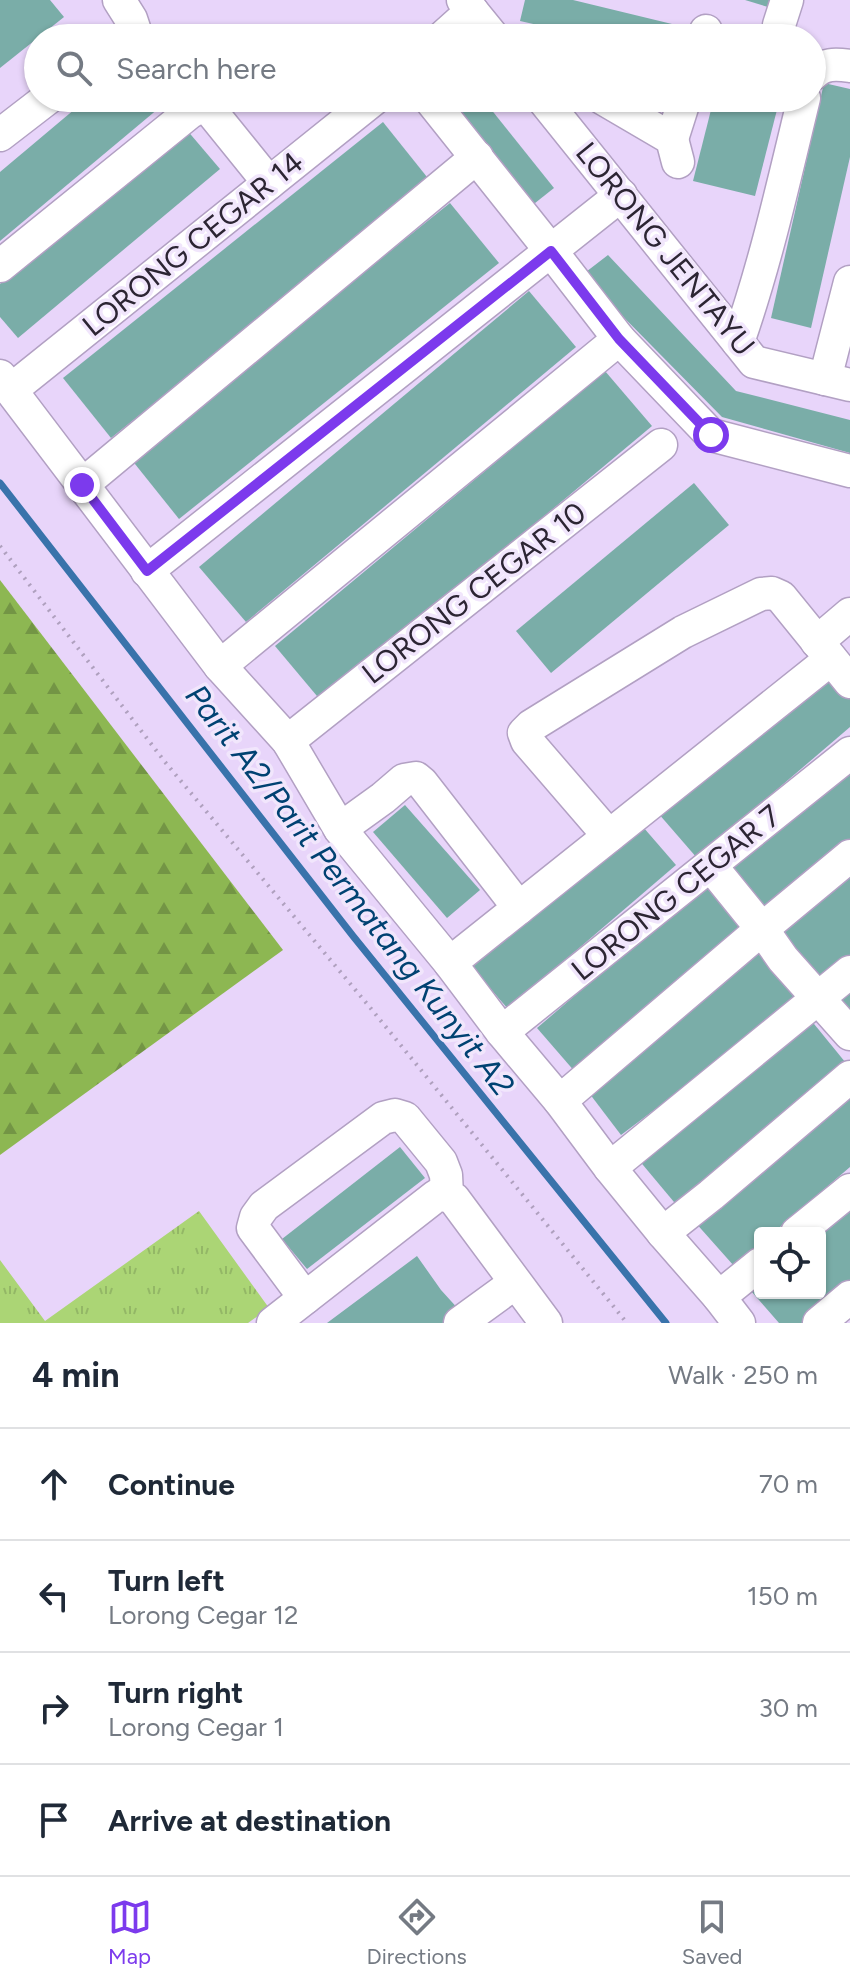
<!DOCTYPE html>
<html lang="en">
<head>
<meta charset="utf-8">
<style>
	body { margin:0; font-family:Figtree,sans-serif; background:#f2f2f3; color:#1f2937 }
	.controls { position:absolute; right:24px; bottom:24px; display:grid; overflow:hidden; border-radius:8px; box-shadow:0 2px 6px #0004 }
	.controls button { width:72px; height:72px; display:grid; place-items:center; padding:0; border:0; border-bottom:2px solid #e0e1e3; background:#fff; color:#1f2937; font:40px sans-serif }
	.stop { position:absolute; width:24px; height:24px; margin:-18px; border:6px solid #7c3aed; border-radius:50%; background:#fff }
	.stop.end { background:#7c3aed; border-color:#fff; box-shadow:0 2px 8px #0008 }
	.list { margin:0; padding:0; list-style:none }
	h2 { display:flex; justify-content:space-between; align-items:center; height:104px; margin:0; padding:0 32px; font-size:34px }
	h2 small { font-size:26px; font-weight:400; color:#747a83 }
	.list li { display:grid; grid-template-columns:52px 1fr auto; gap:24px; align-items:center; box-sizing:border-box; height:112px; padding:0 32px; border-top:2px solid #e0e1e3 }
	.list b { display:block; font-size:30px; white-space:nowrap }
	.list p { margin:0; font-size:26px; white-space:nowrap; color:#747a83 }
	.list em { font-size:26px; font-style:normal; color:#747a83 }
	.icon { flex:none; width:44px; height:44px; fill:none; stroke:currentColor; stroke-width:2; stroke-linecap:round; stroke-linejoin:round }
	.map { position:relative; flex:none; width:850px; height:1323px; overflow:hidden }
	.search { position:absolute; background:#fff; box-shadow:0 2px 6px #0004; left:24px; right:24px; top:24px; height:88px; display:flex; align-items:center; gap:20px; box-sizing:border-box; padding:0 28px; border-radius:44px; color:#747a83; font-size:30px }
	.sheet { height:552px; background:#fff }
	nav { display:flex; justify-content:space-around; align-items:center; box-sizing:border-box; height:112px; border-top:2px solid #e0e1e3; background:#fff; font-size:22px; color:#747a83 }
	nav a { display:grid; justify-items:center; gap:4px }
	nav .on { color:#7c3aed }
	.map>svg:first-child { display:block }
	.grass { fill:url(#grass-tufts) }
	.forest { fill:url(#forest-firs) }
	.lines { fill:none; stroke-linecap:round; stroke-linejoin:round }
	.stream { stroke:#3973ab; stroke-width:7 }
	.building { fill:#7aada8 }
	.minor-casing { stroke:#b2a0c3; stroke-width:35 }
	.path { stroke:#afa0be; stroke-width:4; stroke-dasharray:2 6; stroke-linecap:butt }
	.minor { stroke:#fff; stroke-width:32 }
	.route { stroke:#7c3aed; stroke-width:10 }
	.labels { text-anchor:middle; stroke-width:7; stroke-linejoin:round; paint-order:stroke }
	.street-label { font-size:30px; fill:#2c2533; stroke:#f1e6fc }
	.water-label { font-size:32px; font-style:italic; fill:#004272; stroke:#f1e6fc }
</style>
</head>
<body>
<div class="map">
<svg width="850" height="1323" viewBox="0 0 850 1323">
	<defs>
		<pattern id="grass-tufts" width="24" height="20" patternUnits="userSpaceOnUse" patternTransform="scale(2)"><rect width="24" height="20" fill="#abd575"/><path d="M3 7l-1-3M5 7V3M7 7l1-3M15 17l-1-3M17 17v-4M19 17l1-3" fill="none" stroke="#93b766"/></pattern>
		<pattern id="forest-firs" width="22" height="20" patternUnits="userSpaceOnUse" patternTransform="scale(2)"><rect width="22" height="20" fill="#8db752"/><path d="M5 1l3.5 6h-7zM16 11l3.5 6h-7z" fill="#739545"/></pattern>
	</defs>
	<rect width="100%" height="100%" fill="#e8d5fa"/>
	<!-- grass -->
	<polygon class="grass" points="199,1211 269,1308 248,1323 0,1323 0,1260 45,1321"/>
	<!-- forest -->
	<polygon class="forest" points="0,580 283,950 0,1155"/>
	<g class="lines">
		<!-- stream -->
		<polyline class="stream" points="0,483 353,936 666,1323"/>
	</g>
	<!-- building -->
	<g class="building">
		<polygon points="0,0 50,0 64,17 0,68"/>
		<polygon points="525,0 573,0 672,24 668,38 558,38 560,30 520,21"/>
		<polygon points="745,0 770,0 768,7"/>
		<polygon points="824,83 850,89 850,157 811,328 771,318"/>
		<polygon points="88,98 171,98 0,241 0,172"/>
		<polygon points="434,98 482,98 554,188 525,211"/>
		<polygon points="714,98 780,98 755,196 693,181"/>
		<polygon points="383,122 431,182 111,438 63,378"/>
		<polygon points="186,129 220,169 18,338 0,317 0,284"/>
		<polygon points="450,203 499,263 179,519 131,459"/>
		<polygon points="608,255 736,391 850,420 850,453 722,417 582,275"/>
		<polygon points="529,291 576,347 246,622 199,567"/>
		<polygon points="605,371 652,426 322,702 275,646"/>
		<polygon points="694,483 729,525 551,673 516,631"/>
		<polygon points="826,670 850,697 850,727 697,858 658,813"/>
		<polygon points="850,761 850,846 766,917 724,867"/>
		<polygon points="405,805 480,890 447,918 373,832"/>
		<polygon points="637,820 676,865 508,1009 469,964"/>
		<polygon points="850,874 850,958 823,981 781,931"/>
		<polygon points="705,884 743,929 576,1073 537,1028"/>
		<polygon points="762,950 800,1000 621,1135 583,1085"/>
		<polygon points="850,985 850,1018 833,998"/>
		<polygon points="810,1019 850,1068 679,1208 638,1159"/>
		<polygon points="850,1087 850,1167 773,1233 760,1233 760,1244 734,1266 694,1221"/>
		<polygon points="400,1147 425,1178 307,1269 282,1239"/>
		<polygon points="850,1206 850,1284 804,1323 779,1323 751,1291 760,1284 760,1293 820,1293 820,1232"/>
		<polygon points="417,1256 441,1290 461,1312 445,1323 327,1323"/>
	</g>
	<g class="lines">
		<defs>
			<g id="minor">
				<polyline points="119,0 131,19 135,31 125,38"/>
				<polyline points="463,0 494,38"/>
				<polyline points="779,25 787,0"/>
				<polyline points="442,38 472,11"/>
				<polyline points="704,38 706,31"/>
				<path d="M 812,75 C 823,63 836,64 850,66"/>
				<polyline points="429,98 551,251 619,339 711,435 850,471"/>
				<polyline points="542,98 754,362 850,385"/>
				<polyline points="602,98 672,139 678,162"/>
				<polyline points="0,135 48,98"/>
				<polyline points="672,139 685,98"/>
				<polyline points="0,266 189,113 201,106 210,110 269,183"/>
				<path d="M 738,342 C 766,262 784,180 804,98"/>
				<polyline points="0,376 220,666 288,741 340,829 450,963 502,1032 560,1101 610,1168 663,1233 719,1297 739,1323"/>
				<polyline points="825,379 850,282"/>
				<polyline points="11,390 375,98"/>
				<polyline points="82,485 477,157"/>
				<polyline points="147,571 621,195"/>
				<polyline points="817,642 850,614"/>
				<polyline points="220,666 619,339"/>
				<polyline points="288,741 661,445"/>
				<polyline points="340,829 383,798 404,780 416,778 422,783 519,908"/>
				<polyline points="609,836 527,741 524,733 531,726 683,632 761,594 772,593 781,597 850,682"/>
				<polyline points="711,866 762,929 850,856"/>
				<polyline points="450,963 831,659"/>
				<polyline points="502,1032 850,753"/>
				<polyline points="560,1101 762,929 783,959 850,1034"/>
				<polyline points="610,1168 850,972"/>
				<polyline points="663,1233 711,1195 850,1077"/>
				<polyline points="797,1233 850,1190"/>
				<polyline points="719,1297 760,1264"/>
				<polyline points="305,1298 253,1228 256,1217 264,1206 383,1118 395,1115 405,1118 441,1162 446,1175 447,1195 454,1199 546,1323"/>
				<polyline points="273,1323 436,1196 447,1195"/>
				<polyline points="460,1323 515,1283"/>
				<polyline points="819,1323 850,1297"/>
			</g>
		</defs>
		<!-- minor casing -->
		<use href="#minor" class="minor-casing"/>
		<!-- path -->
		<polyline class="path" points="0,546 165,762 368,1005 627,1323"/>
		<!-- minor -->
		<use href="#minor" class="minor"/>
	</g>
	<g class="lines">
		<!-- route -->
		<polyline class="route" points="82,485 147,571 551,251 619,339 711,435"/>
	</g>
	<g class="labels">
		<!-- street labels -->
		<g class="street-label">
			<text transform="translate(193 244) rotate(-39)" y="10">LORONG CEGAR 14</text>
			<text transform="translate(665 249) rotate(51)" y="10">LORONG JENTAYU</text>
			<text transform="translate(474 593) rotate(-38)" y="10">LORONG CEGAR 10</text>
			<text transform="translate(676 893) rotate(-39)" y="10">LORONG CEGAR 7</text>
		</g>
		<!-- water labels -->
		<g class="water-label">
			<text transform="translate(350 890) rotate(52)" y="11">Parit A2/Parit Permatang Kunyit A2</text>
		</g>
	</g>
</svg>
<div class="controls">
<button><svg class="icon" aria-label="locate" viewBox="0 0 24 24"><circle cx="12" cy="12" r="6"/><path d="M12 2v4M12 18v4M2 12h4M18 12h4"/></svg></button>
</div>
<div class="stop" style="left:711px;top:435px"></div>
<div class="stop end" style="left:82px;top:485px"></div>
<div class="search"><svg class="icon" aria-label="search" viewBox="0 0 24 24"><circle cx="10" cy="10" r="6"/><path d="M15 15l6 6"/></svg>Search here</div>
</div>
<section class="sheet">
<h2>4 min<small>Walk · 250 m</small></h2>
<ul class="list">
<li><svg class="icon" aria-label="ahead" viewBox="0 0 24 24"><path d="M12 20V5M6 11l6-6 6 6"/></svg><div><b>Continue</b></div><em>70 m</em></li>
<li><svg class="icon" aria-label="left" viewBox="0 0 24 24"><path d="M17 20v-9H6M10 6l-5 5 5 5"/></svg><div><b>Turn left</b><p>Lorong Cegar 12</p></div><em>150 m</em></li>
<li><svg class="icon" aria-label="right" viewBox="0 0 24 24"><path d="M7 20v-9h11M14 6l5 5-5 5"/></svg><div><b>Turn right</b><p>Lorong Cegar 1</p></div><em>30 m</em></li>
<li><svg class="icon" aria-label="arrive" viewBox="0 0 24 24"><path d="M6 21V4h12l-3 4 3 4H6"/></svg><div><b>Arrive at destination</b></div></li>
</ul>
</section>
<nav>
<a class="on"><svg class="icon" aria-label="map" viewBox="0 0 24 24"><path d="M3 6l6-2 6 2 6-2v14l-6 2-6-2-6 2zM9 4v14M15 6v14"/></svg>Map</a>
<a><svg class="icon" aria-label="directions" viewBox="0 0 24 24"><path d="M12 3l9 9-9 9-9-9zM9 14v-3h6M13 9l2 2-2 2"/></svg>Directions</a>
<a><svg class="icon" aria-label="saved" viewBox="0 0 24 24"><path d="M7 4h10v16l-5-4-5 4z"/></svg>Saved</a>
</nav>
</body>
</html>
